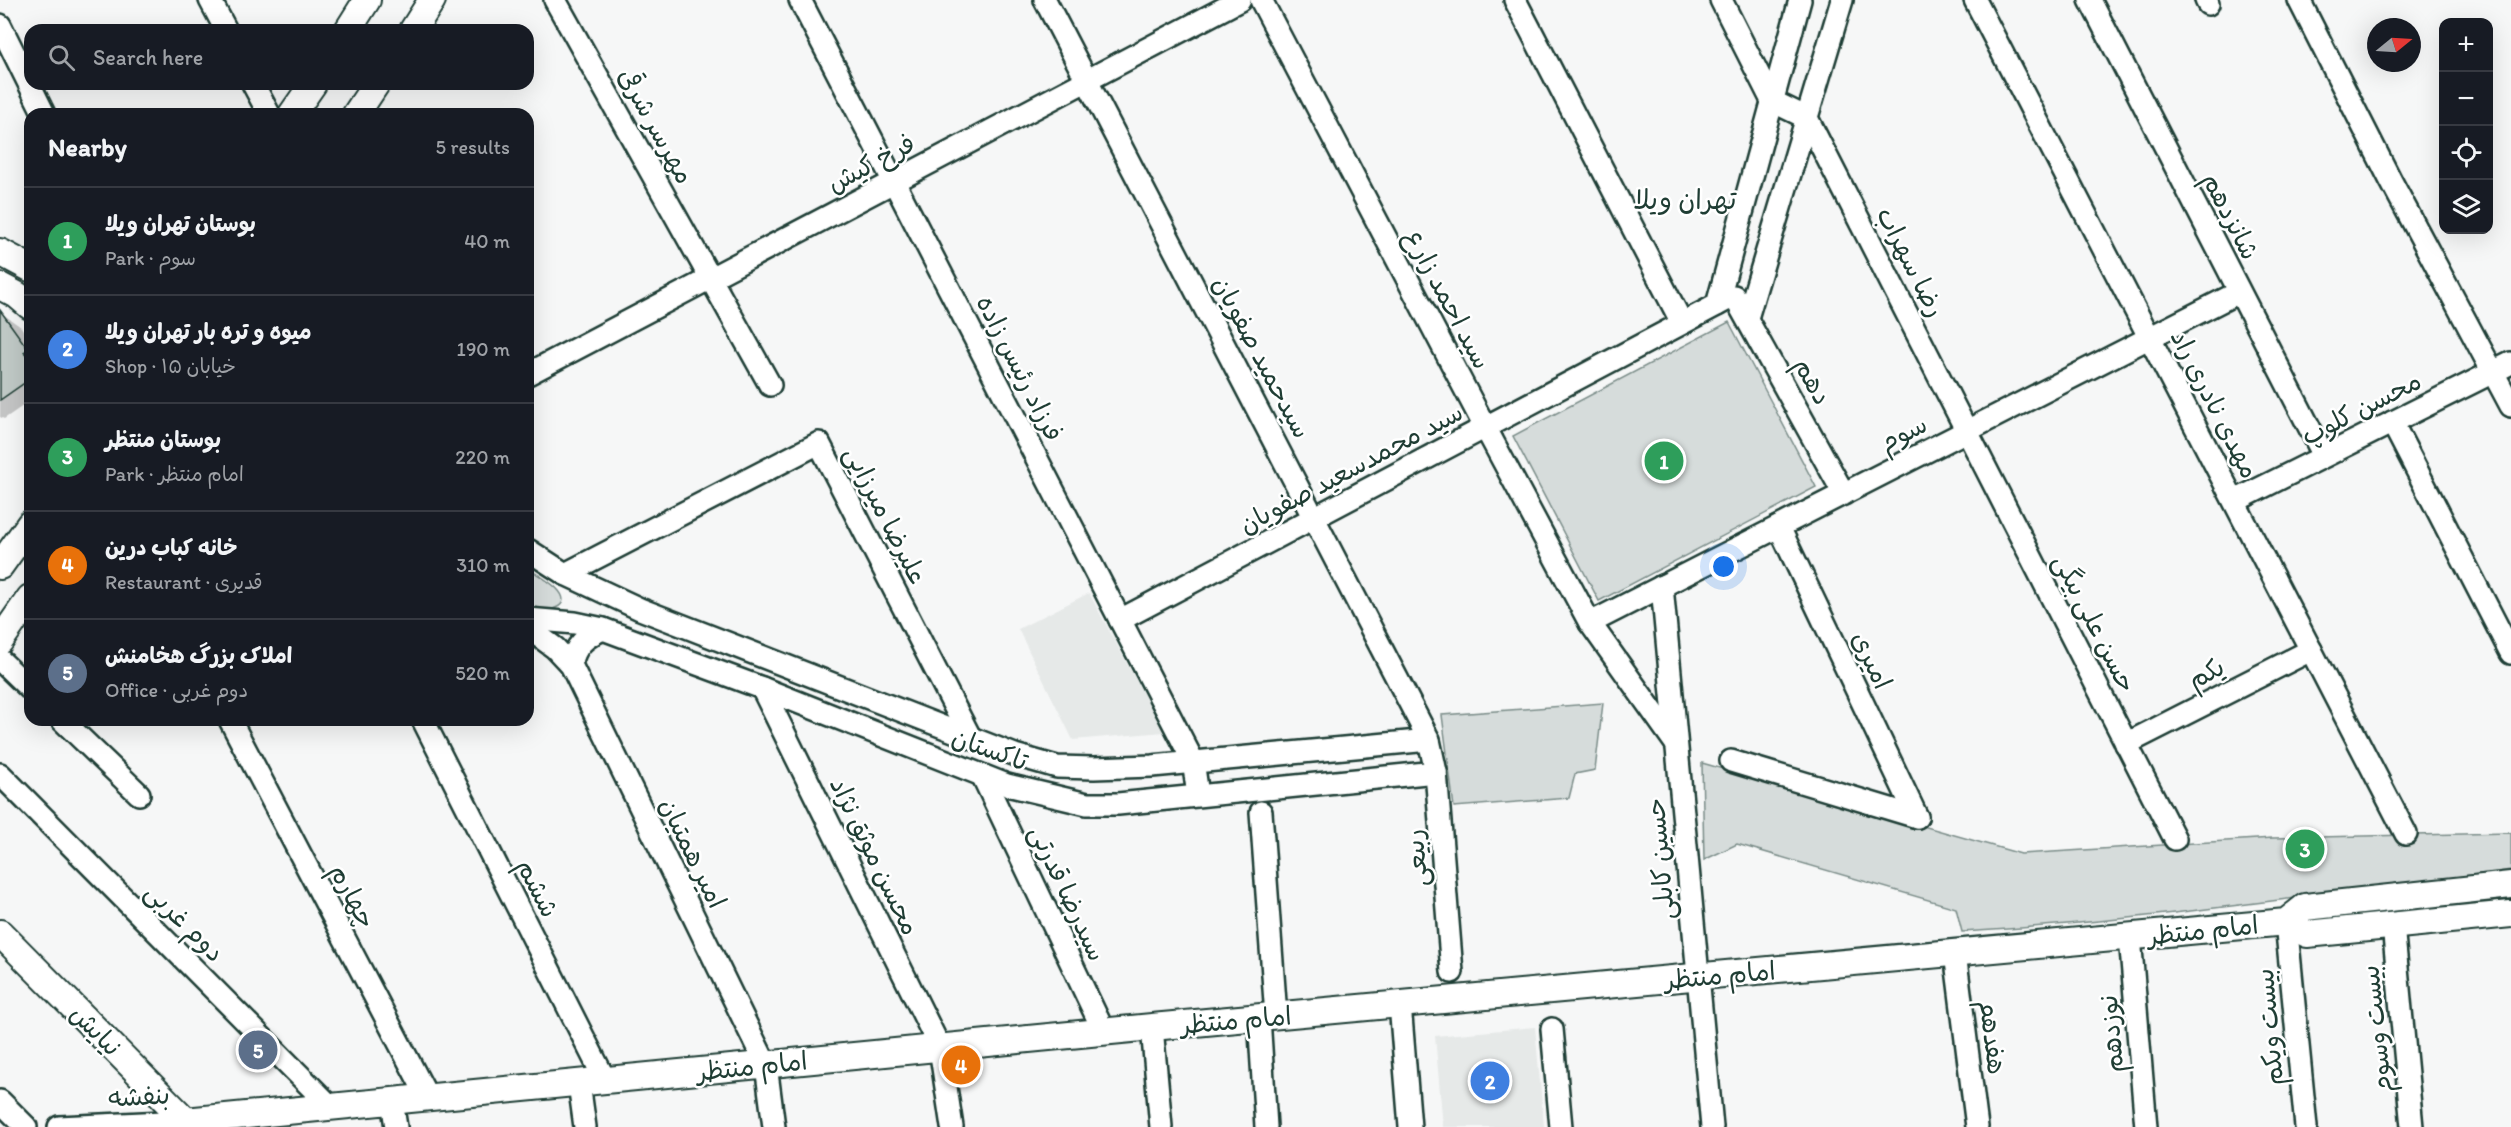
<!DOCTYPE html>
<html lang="en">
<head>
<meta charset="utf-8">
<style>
	body { margin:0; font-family:Itim,"Playpen Sans Arabic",sans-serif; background:#242831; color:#f1f3f6 }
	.controls { position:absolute; right:18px; top:18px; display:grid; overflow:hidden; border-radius:12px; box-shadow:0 6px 24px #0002 }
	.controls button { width:54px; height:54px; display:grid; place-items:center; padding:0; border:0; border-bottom:2px solid #363941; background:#171b24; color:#f1f3f6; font:30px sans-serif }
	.compass { position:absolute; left:2367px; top:18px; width:54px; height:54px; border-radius:50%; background:#171b24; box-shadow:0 6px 24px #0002; rotate:72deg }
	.you { position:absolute; left:1724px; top:567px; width:21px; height:21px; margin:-15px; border:4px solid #fff; border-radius:50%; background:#1a73e8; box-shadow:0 0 0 9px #1a73e833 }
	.badge { display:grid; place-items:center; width:39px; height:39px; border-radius:50%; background:#d1495b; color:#fff; font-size:20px; font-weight:700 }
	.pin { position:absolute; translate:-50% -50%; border:3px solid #fff; box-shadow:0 2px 6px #0006 }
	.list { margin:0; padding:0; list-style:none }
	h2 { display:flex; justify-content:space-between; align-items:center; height:78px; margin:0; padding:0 24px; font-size:26px }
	h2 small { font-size:20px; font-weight:400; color:#9ea1a6 }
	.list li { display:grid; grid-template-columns:39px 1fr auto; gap:18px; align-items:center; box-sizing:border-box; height:108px; padding:0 24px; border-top:2px solid #363941 }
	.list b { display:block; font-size:22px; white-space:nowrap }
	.list p { margin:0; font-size:20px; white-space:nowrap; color:#9ea1a6 }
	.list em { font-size:20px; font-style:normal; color:#9ea1a6 }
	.icon { flex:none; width:33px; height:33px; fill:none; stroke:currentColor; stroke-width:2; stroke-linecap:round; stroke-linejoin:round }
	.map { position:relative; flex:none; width:2511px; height:1127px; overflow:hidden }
	.search { position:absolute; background:#171b24; box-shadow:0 6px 24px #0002; left:24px; top:24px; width:510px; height:66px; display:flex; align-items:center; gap:15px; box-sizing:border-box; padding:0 21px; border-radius:18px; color:#9ea1a6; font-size:22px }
	.panel { position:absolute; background:#171b24; box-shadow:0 6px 24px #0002; left:24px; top:108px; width:510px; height:618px; border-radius:18px }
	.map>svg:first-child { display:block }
	.built { fill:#e6e9e8 }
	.green { fill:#d6dcdb; stroke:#7a8c88; stroke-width:1.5 }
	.shadow { fill:#0003 }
	.building { fill:#c0c9c6; stroke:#1f3d34; stroke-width:1.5 }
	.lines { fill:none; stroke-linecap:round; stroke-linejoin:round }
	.minor-casing { stroke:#1f3d34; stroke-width:26 }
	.major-casing { stroke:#1f3d34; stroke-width:30 }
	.minor { stroke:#fff; stroke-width:21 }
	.major { stroke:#fff; stroke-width:26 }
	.labels { text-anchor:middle; stroke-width:5; stroke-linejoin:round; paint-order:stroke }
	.street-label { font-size:26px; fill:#1f3d34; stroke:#fff }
	.neighbourhood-label { font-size:27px; fill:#1f3d34; stroke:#fff }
</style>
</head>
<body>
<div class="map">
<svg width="2511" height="1127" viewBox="0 0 2511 1127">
	<rect width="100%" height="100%" fill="#f6f7f7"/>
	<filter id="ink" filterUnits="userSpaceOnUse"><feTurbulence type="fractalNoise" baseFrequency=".0167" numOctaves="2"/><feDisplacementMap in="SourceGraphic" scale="12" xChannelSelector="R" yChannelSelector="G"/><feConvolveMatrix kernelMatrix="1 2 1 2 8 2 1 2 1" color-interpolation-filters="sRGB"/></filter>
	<g filter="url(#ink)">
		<!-- built -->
		<g class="built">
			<polygon points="1089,593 1164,732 1073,740 1018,629"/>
			<polygon points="1535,1027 1544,1127 1443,1127 1435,1036"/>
		</g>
		<!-- green -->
		<g class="green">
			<polygon points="1729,322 1816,487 1599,601 1513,436"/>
			<path d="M 528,568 C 537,575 552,582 559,591 C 575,611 538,612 528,610 Z"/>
			<polygon points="1603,703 1595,770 1575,774 1569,798 1454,807 1442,715"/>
			<path d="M 1702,763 L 2021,854 L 2273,838 L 2511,833 L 2511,870 C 2328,893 2146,921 1962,932 L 1956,908 L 1737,844 L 1704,860 Z"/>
		</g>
		<!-- shadow -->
		<polygon class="shadow" points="0,312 21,327 30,340 30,401 4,419 0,417"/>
		<!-- building -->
		<polygon class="building" points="0,310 28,349 24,352 30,360 30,379 0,400"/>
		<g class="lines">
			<defs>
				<g id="minor">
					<polyline points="210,0 226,30"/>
					<polyline points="555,0 770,385"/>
					<polyline points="800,0 1193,761 1198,795"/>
					<polyline points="1045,0 1429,740 1436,772 1452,972"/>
					<polyline points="1261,0 1485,427 1590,623 1676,744"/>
					<polyline points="1515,0 1682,323"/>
					<polyline points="1721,0 1772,101 1807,118 2175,839"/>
					<polyline points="1975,0 2406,834"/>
					<polyline points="2090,0 2324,456"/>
					<polyline points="2206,0 2208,4"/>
					<polyline points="2299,0 2391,181 2511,406"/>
					<polyline points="0,25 44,114"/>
					<polyline points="253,84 269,114"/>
					<polyline points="1717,305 1800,0"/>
					<polyline points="1747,318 1842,0"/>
					<polyline points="528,374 1240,0"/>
					<polyline points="2392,422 2511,653"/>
					<polyline points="2235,501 2511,363"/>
					<polyline points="1779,527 1917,817"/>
					<polyline points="528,550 565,574 640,609 1015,755 1057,767 1094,768 1152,766 1429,740"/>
					<polyline points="565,574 819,443 970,737"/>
					<polyline points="1662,586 1712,1127"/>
					<polyline points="528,619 575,623 603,629 762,688 1007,785 1087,804 1118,804 1436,772"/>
					<polyline points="1120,620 1734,296 1844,494"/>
					<polyline points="1590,623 2239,292"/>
					<polyline points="528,628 555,648 571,665 766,1065 774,1127"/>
					<polyline points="0,660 30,689"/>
					<path d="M 571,665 C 575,645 585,637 603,629"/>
					<polyline points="762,688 940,1048 952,1127"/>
					<polyline points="62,720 139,794"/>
					<polyline points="230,720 428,1098"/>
					<polyline points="423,720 605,1080"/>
					<polyline points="2126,744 2311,650"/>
					<polyline points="1731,761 1917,817"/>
					<polyline points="0,774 331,1107"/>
					<polyline points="983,777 1104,1032"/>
					<polyline points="1261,812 1276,1016"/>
					<polyline points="2286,922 2306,1127"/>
					<polyline points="2393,925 2412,1127"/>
					<polyline points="2130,937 2146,1127"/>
					<polyline points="1955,953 1977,1127"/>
					<polyline points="1400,1004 1410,1127"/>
					<polyline points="1259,1017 1266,1127"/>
					<polyline points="1152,1027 1161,1127"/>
					<polyline points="1552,1029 1561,1127"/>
					<polyline points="579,1083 585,1127"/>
					<polyline points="0,1101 26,1127"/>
					<polyline points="392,1101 396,1127"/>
					<polyline points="59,1127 185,1121"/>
				</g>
				<g id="major">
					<polyline points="348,30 367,0"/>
					<polyline points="413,30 432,0"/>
					<polyline points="292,114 313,84"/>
					<polyline points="356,114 376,84"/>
					<polyline points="0,252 30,268"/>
					<polyline points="0,286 17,295 30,306"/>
					<polyline points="0,566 30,524"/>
					<polyline points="0,641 30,598"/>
					<polyline points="2286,922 2307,934 2511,914"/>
					<polyline points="0,933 192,1127"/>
					<polyline points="185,1121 1152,1027 2286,922 2305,907 2511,885"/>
				</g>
			</defs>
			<!-- minor casing -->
			<use href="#minor" class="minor-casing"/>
			<!-- major casing -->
			<use href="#major" class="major-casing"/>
			<!-- minor -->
			<use href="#minor" class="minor"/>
			<!-- major -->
			<use href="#major" class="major"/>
		</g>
	</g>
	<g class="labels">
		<!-- street labels -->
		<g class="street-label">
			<text transform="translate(656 126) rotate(61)" y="9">مهرسر شرقی</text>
			<text transform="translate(871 163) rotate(-28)" y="9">فرخ کیش</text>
			<text transform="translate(2231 216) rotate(63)" y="9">شانزدهم</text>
			<text transform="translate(1911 262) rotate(63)" y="9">رضا سهراب</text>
			<text transform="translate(1448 299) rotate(62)" y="9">سید احمد زارع</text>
			<text transform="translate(1262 357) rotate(62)" y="9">سیدحمید صفویان</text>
			<text transform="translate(1020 368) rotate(63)" y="9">فرزاد رئیس زاده</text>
			<text transform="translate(1813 381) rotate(61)" y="9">دهم</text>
			<text transform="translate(2215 404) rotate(63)" y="9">مهدی نادری راد</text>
			<text transform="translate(2361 408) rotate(-27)" y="9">محسن کلوپ</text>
			<text transform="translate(1903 433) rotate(-27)" y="9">سوم</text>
			<text transform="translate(1351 468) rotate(-28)" y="9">سید محمدسعید صفویان</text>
			<text transform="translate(886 515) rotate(63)" y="9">علیرضا میرزایی</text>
			<text transform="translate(2095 623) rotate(63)" y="9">حسن علی بیگی</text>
			<text transform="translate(1872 660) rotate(65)" y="9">امیری</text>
			<text transform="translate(2206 673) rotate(-27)" y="9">یکم</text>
			<text transform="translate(990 749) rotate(20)" y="9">تاکستان</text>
			<text transform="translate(693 853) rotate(64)" y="9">امیر همتیان</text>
			<text transform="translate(875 856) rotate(64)" y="9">محسن موثق نژاد</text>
			<text transform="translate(1416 858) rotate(-95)" y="9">ربیعی</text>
			<text transform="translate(1660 859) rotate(-95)" y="9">حسین کابلی</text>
			<text transform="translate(538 888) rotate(63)" y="9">ششم</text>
			<text transform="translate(1068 893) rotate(65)" y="9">سیدرضا قدرتی</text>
			<text transform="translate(353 896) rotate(62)" y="9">چهارم</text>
			<text transform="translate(185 922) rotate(45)" y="9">دوم غربی</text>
			<text transform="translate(2203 930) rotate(-6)" y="9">امام منتظر</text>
			<text transform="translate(1720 975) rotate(-5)" y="9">امام منتظر</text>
			<text transform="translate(1236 1020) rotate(-5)" y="9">امام منتظر</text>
			<text transform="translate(2269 1027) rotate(-95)" y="9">بیست ویکم</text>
			<text transform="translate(2376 1029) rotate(-96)" y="9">بیست وسوم</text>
			<text transform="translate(96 1030) rotate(45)" y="9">نیایش</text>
			<text transform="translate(2111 1034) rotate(-95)" y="9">نوزدهم</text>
			<text transform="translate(1993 1037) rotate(83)" y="9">هفدهم</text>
			<text transform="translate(752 1066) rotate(-6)" y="9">امام منتظر</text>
			<text transform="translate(139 1096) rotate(-3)" y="9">بنفشه</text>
		</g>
		<!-- neighbourhood labels -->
		<g class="neighbourhood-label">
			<text x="1685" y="209">تهران ویلا</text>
		</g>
	</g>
</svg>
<div class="controls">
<button>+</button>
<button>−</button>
<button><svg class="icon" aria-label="locate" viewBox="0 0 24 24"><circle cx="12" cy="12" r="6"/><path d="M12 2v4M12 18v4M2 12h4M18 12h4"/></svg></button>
<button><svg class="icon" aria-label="layers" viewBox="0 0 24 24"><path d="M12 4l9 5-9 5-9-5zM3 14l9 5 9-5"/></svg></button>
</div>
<svg class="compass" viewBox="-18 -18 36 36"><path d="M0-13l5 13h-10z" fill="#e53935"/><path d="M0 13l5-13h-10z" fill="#9ea1a6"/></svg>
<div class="you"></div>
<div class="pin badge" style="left:1664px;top:461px;background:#2e9e5b">1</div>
<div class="pin badge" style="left:1490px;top:1081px;background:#3f7fe0">2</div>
<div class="pin badge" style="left:2305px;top:849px;background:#2e9e5b">3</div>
<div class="pin badge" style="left:961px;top:1065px;background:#e8710a">4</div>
<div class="pin badge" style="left:258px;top:1050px;background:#5c6f8a">5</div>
<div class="search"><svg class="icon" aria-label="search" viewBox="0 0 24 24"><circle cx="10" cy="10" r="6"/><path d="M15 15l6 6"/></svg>Search here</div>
<section class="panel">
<h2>Nearby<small>5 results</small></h2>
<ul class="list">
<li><span class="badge" style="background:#2e9e5b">1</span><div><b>بوستان تهران ویلا</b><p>Park · سوم</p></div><em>40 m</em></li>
<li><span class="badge" style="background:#3f7fe0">2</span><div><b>میوه و تره بار تهران ویلا</b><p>Shop · خیابان ۱۵</p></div><em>190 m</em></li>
<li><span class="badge" style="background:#2e9e5b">3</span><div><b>بوستان منتظر</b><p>Park · امام منتظر</p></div><em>220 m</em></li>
<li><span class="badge" style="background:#e8710a">4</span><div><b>خانه کباب درین</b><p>Restaurant · قدیری</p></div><em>310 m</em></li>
<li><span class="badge" style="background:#5c6f8a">5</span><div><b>املاک بزرگ هخامنش</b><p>Office · دوم غربی</p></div><em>520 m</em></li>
</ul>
</section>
</div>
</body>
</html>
